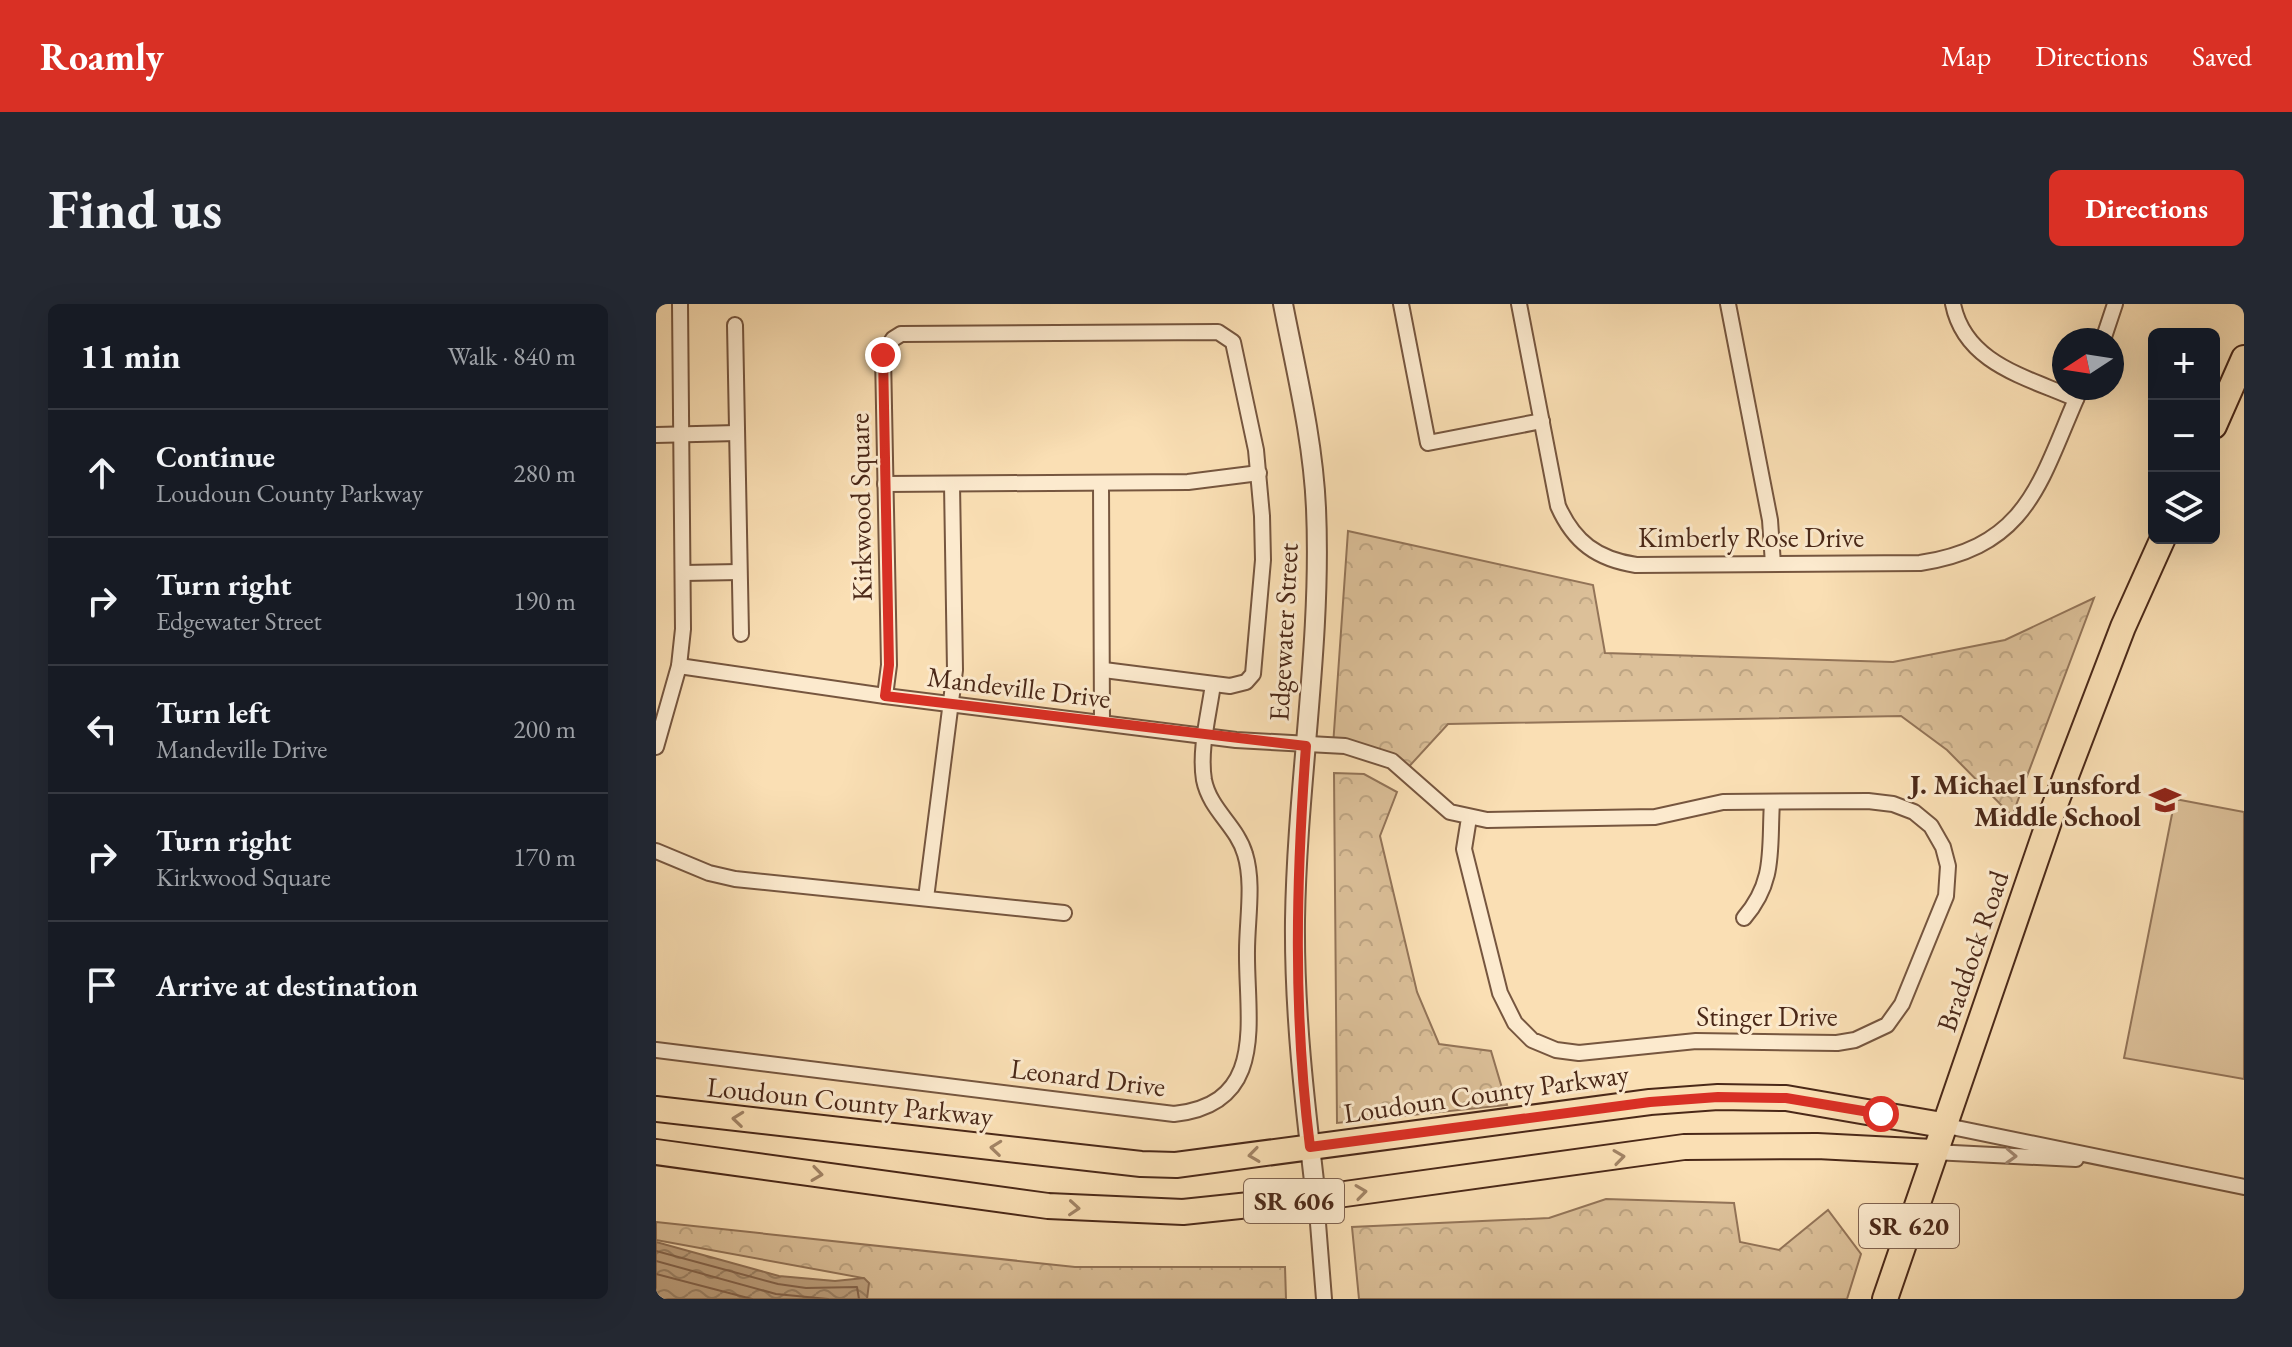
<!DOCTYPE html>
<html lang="en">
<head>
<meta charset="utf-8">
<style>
	body { margin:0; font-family:"EB Garamond",serif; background:#242831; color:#f1f3f6 }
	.controls { position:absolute; right:24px; top:24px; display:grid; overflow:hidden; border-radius:12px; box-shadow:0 8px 32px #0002 }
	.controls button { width:72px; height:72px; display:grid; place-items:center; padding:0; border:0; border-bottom:2px solid #363941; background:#171b24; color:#f1f3f6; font:40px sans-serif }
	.compass { position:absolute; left:1396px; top:24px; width:72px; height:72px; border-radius:50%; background:#171b24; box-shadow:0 8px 32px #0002; rotate:258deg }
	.stop { position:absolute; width:24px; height:24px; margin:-18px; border:6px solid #d93025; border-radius:50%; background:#fff }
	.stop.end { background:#d93025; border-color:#fff; box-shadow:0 2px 8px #0008 }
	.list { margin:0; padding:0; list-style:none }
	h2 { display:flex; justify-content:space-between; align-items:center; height:104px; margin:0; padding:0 32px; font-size:34px }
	h2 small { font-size:26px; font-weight:400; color:#9ea1a6 }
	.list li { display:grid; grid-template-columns:52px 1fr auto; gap:24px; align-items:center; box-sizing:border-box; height:128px; padding:0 32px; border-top:2px solid #363941 }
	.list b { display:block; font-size:30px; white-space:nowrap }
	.list p { margin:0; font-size:26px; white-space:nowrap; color:#9ea1a6 }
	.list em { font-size:26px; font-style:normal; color:#9ea1a6 }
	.icon { flex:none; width:44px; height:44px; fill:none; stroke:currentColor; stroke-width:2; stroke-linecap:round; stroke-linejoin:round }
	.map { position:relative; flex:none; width:1588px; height:995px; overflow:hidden; border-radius:12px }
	header { display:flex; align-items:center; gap:48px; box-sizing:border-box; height:112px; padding:0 40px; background:#d93025; color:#fff }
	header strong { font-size:38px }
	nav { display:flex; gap:44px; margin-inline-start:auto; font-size:28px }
	.intro { display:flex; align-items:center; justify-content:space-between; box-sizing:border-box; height:192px; padding:0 48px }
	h1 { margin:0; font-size:56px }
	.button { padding:20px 36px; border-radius:12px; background:#d93025; color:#fff; font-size:28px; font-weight:700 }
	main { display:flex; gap:48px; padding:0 48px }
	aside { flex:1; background:#171b24; border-radius:12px; box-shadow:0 8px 32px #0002 }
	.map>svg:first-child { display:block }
	.green { fill:#dcc099; stroke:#937458; stroke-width:2 }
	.forest { fill:url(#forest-crowns); stroke:#937458; stroke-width:2 }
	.water { fill:url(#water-waves); stroke:#907156; stroke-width:2 }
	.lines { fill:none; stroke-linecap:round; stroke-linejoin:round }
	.shore { stroke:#84644c; stroke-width:2 }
	.minor-casing { stroke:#76563f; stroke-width:18 }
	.tertiary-casing { stroke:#76563f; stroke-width:22 }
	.primary-casing { stroke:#4a2818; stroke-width:28 }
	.minor { stroke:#fceace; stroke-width:14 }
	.tertiary { stroke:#fceace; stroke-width:18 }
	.primary { stroke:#fadfb4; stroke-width:24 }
	.oneway { stroke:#a28466 }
	.oneway2 { stroke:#a38973 }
	.route { stroke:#d93025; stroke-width:10 }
	.labels { text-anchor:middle; stroke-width:6; stroke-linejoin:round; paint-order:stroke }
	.shield { fill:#fceace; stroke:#7f624f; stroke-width:2 }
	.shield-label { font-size:26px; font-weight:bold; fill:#4a2818 }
	.street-label { font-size:28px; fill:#4a2818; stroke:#fceace }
	.poi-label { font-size:28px; font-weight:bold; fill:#4a2818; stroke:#fceace; text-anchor:end }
</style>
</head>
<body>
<header>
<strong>Roamly</strong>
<nav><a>Map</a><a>Directions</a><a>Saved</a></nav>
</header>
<div class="intro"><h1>Find us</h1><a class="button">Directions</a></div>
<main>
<aside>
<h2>11 min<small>Walk · 840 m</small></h2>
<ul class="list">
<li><svg class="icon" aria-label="ahead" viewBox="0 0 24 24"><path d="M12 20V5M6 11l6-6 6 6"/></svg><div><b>Continue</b><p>Loudoun County Parkway</p></div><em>280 m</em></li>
<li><svg class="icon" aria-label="right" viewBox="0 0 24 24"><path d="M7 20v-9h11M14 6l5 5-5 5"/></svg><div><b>Turn right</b><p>Edgewater Street</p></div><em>190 m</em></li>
<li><svg class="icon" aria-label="left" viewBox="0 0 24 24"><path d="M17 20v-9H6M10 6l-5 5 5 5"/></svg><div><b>Turn left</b><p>Mandeville Drive</p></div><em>200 m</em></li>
<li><svg class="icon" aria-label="right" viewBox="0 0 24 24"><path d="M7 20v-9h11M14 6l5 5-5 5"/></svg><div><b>Turn right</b><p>Kirkwood Square</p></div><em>170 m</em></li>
<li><svg class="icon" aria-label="arrive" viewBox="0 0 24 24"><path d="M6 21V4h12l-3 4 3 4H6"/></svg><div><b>Arrive at destination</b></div></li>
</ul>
</aside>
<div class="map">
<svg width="1588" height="995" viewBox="0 0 1588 995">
	<defs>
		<pattern id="forest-crowns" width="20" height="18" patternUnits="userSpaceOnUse" patternTransform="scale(2)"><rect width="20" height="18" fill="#dcc099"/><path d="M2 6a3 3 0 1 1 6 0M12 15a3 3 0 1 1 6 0" fill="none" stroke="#bea583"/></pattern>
		<pattern id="water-waves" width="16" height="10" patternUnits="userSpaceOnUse" patternTransform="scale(2)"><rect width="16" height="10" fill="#bea17f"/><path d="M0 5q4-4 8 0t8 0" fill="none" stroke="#9c8367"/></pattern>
	</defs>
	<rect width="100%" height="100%" fill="#fadfb4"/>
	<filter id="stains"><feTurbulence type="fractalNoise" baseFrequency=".0025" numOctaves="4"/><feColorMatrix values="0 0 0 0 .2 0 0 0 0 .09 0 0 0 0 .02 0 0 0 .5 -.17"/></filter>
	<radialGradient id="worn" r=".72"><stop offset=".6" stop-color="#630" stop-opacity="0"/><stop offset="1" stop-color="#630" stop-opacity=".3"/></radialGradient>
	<!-- green -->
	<polygon class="green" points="1519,495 1588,508 1588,775 1468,754"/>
	<!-- forest -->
	<g class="forest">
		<polygon points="692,227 937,281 949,349 1237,358 1349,336 1438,294 1356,512 1291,446 1245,412 792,420 748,468 677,442"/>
		<polygon points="678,469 708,470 741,488 724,532 761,688 783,740 835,747 851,801 681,819"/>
		<polygon points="950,895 1078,899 1084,938 1123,946 1172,906 1205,950 1191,995 703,995 696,923 893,914"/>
		<polygon points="0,918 419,963 629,963 630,995 208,995 207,974 0,936"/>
	</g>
	<!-- water -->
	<polygon class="water" points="0,938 123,972 179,977 208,974 213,979 211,995 0,995"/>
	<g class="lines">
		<!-- shore -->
		<g class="shore">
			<polyline points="0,947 122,980 150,984 201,983 203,995"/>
			<polyline points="0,957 120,990 172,995"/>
			<polyline points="0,970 96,995"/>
		</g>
		<defs>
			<g id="minor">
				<polyline points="745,0 772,139 886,117"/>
				<path d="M 863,0 L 902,202 C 918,238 941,255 980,261 L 1264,259 C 1375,242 1384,175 1425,84"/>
				<polyline points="1072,0 1114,216 1117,260"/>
				<path d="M 1297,0 C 1309,60 1371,73 1420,95"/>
				<polyline points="79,21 85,330"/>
				<polyline points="1447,36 1459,0"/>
				<polyline points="0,131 81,129"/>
				<polyline points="445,179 446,419"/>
				<polyline points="229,180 532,178 603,169"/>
				<polyline points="28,269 83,268"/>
				<polyline points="23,362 229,392 580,436 689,442 736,457 794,508 831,516 999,513 1067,498 1212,497 1237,500 1258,508 1275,522 1287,543 1292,562 1290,592 1246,700 1231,721 1199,736 1181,739 1040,737 923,749 900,746 876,736 859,719 844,689 808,545 813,514"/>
				<polyline points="229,392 233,361 227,51 237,35 245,30 562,28 577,38 600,146 606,212 607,256 597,370 590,378 574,382 448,366"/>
				<polyline points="0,443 23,362 27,325 24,0"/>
				<polyline points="0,547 53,569 79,575 408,609"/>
				<polyline points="270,594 299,366 296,180"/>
				<path d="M 1088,614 C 1120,577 1113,545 1116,498"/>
				<path d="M 0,746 L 518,810 C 613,800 590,715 591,647 C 591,616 598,579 589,550 C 581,522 554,506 548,476 C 543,446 553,410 557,380"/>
				<polyline points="1286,821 1588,883"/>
				<polyline points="1277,848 1420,855"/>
				<polyline points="660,894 668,995"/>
			</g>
			<path id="tertiary" d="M 627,0 C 640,67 657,135 660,204 C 666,341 641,478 639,616 C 638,710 649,801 660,894"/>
			<g id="primary">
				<polyline points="1558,122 1588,54"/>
				<polyline points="0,805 485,860 520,861 994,798 1062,793 1130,794 1286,821"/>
				<polyline points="0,848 392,902 527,908 660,894 1028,843 1161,842 1277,848"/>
				<polyline points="1229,995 1397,506 1467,323 1507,234"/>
			</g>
		</defs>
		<!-- minor casing -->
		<use href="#minor" class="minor-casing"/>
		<!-- tertiary casing -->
		<use href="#tertiary" class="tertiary-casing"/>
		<!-- primary casing -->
		<use href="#primary" class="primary-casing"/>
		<!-- minor -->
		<use href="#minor" class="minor"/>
		<!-- tertiary -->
		<use href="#tertiary" class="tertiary"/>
		<!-- primary -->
		<use href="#primary" class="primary"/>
	</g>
	<!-- one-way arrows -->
	<defs><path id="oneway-chevron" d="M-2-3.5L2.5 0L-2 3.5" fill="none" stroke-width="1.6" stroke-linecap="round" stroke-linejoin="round" transform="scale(2)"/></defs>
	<g class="oneway">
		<use href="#oneway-chevron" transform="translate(82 815) rotate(-174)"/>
		<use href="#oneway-chevron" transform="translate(340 844) rotate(-174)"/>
		<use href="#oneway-chevron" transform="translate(598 851) rotate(172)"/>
		<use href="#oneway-chevron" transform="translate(963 853) rotate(-8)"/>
		<use href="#oneway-chevron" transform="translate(161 870) rotate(8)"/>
		<use href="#oneway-chevron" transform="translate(705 888) rotate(-8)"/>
		<use href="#oneway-chevron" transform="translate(418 904) rotate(4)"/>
	</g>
	<use class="oneway2" href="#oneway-chevron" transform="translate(1355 852) rotate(2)"/>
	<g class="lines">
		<!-- route -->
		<path class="route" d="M 227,51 L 233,361 L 229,392 L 650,442 C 640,577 637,708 654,843 L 994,798 L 1062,793 L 1130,794 L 1225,810"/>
	</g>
	<!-- icons -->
	<defs>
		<symbol id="school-bare" viewBox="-9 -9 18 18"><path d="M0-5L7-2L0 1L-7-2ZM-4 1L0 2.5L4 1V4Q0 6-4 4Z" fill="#8f2418" stroke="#fceace" stroke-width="2.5" paint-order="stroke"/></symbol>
	</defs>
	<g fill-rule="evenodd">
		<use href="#school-bare" x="1487" y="474" width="44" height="44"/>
	</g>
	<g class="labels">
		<!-- shield labels -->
		<g class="shield">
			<rect x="588" y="875" width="100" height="44" rx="6"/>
			<rect x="1203" y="900" width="100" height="44" rx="6"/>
		</g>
		<g class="shield-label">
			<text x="638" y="906">SR 606</text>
			<text x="1253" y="931">SR 620</text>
		</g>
		<!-- street labels -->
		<g class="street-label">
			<text transform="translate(204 203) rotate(-91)" y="10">Kirkwood Square</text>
			<text x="1095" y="243">Kimberly Rose Drive</text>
			<text transform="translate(627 328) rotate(-87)" y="10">Edgewater Street</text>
			<text transform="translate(363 383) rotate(7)" y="10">Mandeville Drive</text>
			<text transform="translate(1316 647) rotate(-71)" y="10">Braddock Road</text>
			<text x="1111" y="722">Stinger Drive</text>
			<text transform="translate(432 773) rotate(7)" y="10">Leonard Drive</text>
			<text transform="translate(830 789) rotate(-8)" y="10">Loudoun County Parkway</text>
			<text transform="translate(194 797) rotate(6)" y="10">Loudoun County Parkway</text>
		</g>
		<!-- poi labels -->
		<g class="poi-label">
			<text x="1485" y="490">J. Michael Lunsford<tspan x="1485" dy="32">Middle School</tspan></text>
		</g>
	</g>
	<rect width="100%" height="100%" filter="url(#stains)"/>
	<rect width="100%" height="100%" fill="url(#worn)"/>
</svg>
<div class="controls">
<button>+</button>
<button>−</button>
<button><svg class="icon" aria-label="layers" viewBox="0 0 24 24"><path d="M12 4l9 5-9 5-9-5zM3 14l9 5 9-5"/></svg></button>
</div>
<svg class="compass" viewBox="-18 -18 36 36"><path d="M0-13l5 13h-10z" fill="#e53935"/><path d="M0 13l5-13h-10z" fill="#9ea1a6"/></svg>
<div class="stop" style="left:1225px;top:810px"></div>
<div class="stop end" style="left:227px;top:51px"></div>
</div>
</main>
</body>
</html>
